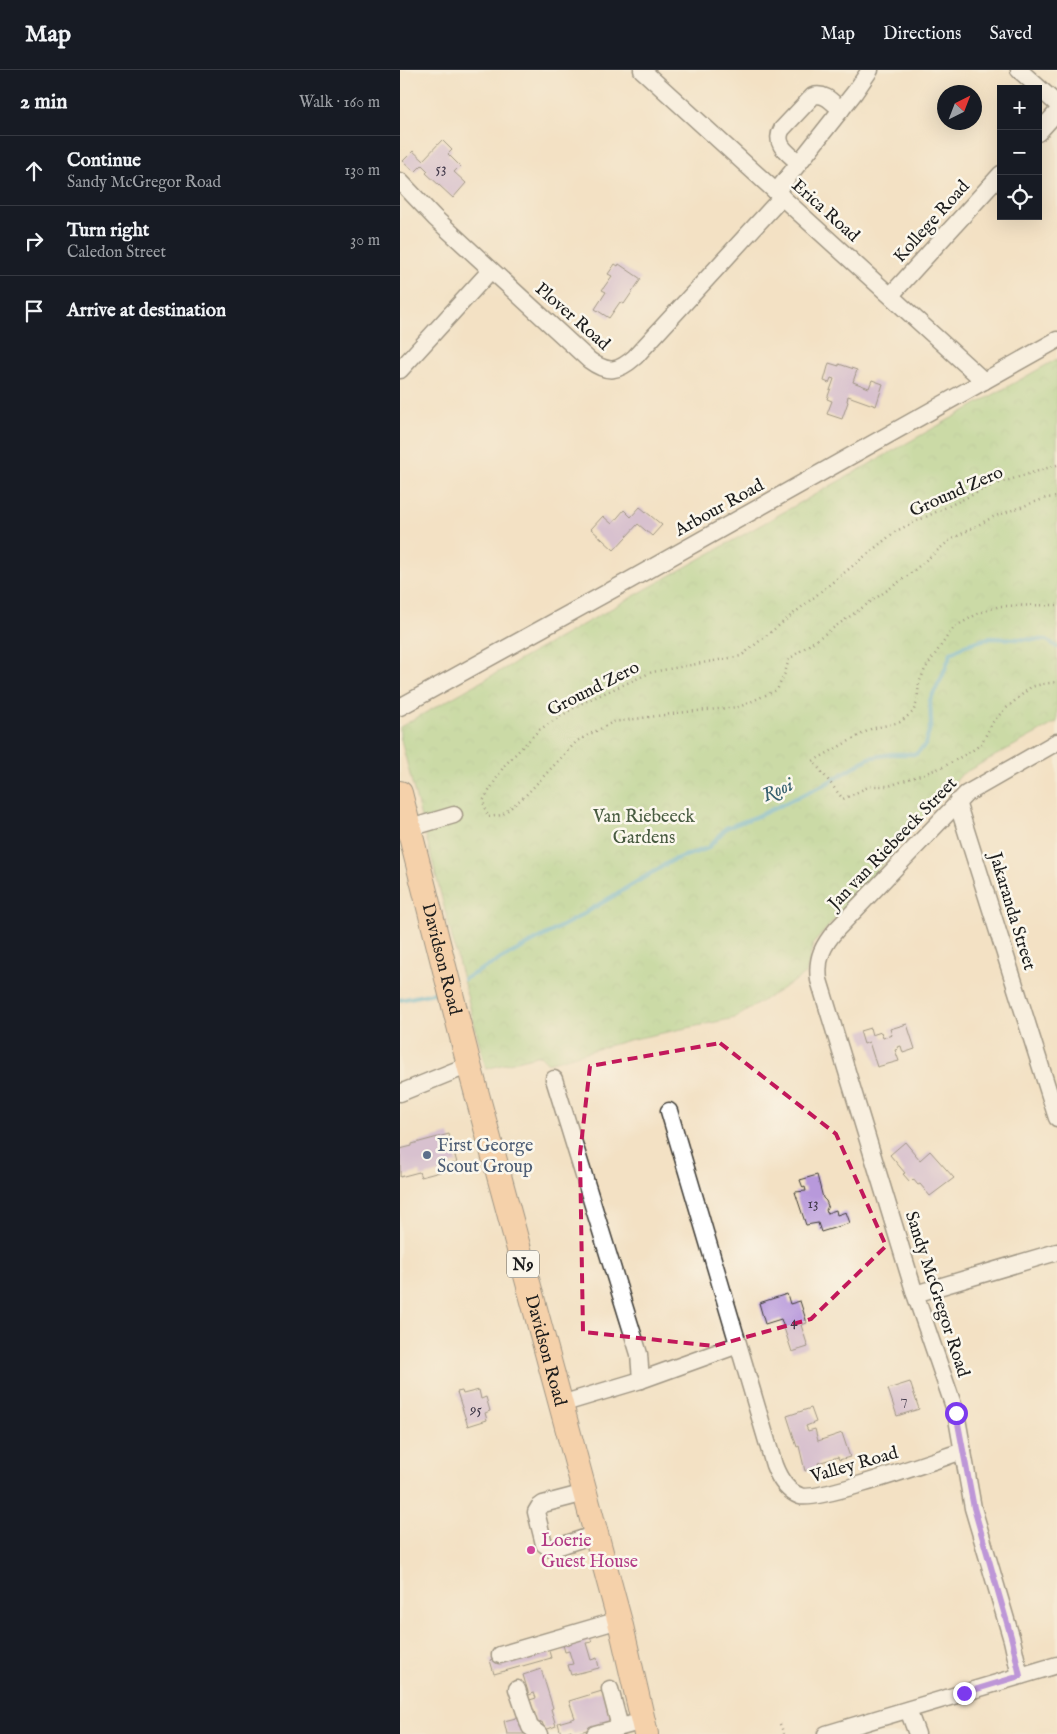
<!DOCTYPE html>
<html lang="en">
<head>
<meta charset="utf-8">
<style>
	body { margin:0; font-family:"IM FELL English",serif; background:#20242c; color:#f1f3f6 }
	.controls { position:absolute; right:15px; top:15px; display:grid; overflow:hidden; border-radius:0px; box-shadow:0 5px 20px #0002 }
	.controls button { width:45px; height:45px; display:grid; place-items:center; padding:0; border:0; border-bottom:1px solid #363941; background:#171b24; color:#f1f3f6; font:25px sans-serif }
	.compass { position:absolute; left:537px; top:15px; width:45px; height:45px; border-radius:50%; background:#171b24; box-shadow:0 5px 20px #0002; rotate:42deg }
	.stop { position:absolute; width:15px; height:15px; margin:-11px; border:4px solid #7c3aed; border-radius:50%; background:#fff }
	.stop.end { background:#7c3aed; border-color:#fff; box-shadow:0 1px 5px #0008 }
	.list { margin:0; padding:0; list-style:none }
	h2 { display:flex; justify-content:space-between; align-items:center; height:65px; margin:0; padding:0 20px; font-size:21px }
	h2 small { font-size:16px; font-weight:400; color:#9ea1a6 }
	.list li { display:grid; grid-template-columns:32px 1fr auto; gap:15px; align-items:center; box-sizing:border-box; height:70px; padding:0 20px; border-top:1px solid #363941 }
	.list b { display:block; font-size:19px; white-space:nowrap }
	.list p { margin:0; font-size:16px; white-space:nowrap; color:#9ea1a6 }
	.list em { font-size:16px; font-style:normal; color:#9ea1a6 }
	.icon { flex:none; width:28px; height:28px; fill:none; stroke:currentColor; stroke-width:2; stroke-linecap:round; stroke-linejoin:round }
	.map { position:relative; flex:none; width:657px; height:1664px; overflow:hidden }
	header { display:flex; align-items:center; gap:30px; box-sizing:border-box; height:70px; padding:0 25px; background:#171b24; border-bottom:1px solid #363941 }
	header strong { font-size:24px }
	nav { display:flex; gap:28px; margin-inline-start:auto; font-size:18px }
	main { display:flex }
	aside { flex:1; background:#171b24 }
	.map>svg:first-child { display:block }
	.park { fill:url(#park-crowns); stroke:#5c764f }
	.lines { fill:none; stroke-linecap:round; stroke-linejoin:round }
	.stream { stroke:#51b1cf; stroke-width:4.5 }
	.building { fill:#b899db }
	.minor-casing { stroke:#3c3a35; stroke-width:19 }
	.highway-casing { stroke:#3c3a35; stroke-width:26 }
	.path { stroke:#3c3a35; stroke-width:2.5; stroke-dasharray:1 4; stroke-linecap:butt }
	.minor { stroke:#fff; stroke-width:16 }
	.highway { stroke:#f9bc8a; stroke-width:24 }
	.route { stroke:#7c3aed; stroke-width:6 }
	.marked { fill:none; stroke:#c2185b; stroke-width:4; stroke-dasharray:10 6; stroke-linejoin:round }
	.service-dot { fill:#5c6f8a; stroke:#fbf7ec; stroke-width:2 }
	.hotel-dot { fill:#d1479c; stroke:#fbf7ec; stroke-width:2 }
	.labels { text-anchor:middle; stroke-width:5; stroke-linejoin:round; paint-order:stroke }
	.number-label { font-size:15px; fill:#433b4c }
	.shield { fill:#fbf7ec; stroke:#5f5e5a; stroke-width:1 }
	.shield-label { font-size:16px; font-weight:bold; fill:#1c1c1c }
	.street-label { font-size:18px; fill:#1c1c1c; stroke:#fbf7ec }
	.park-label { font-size:18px; fill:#485b40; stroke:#fbf7ec }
	.service-label { font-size:18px; fill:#4e5e75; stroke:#fbf7ec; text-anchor:start }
	.hotel-label { font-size:18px; fill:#b23c85; stroke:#fbf7ec; text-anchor:start }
	.water-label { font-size:19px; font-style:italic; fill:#345f6d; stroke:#fbf7ec }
</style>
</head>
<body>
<header>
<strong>Map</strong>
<nav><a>Map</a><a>Directions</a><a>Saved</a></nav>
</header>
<main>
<aside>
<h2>2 min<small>Walk · 160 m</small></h2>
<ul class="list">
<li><svg class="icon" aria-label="ahead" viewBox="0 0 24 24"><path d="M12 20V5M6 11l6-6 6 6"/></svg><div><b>Continue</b><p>Sandy McGregor Road</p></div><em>130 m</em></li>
<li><svg class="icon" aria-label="right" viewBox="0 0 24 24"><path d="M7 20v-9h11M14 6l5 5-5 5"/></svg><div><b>Turn right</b><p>Caledon Street</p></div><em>30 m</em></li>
<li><svg class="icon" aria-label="arrive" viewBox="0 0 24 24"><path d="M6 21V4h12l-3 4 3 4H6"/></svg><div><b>Arrive at destination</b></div></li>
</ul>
</aside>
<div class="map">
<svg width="657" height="1664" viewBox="0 0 657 1664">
	<defs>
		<pattern id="park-crowns" width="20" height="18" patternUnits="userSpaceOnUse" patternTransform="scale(1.25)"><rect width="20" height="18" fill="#9bd182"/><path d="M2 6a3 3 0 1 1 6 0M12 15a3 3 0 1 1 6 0" fill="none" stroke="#85b370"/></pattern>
	</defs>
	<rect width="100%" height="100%" fill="#fbf7ec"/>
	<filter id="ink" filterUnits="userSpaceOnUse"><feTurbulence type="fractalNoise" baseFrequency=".02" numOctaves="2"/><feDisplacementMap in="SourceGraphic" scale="10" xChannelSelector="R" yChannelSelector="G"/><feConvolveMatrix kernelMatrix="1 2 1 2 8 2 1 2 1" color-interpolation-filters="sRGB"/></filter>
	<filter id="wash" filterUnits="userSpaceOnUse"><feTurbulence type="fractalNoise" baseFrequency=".0096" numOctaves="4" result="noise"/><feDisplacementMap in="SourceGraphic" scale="20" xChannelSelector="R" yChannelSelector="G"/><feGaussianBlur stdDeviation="1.12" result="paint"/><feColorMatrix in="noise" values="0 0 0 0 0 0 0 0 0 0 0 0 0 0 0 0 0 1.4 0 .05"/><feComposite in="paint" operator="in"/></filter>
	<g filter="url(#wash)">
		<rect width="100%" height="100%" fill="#f3e1c4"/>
		<!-- park -->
		<polygon class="park" points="657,289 657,652 562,704 413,874 406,904 335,948 229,970 148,993 140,985 86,999 0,666 0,657"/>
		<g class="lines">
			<!-- stream -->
			<g class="stream">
				<polyline points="64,909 175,849 273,790 308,778 326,758 358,746 424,715 469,688 491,684 516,684 525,675 531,654 530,630 542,607 551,583 565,575 589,568 647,570 657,577"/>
				<polyline points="0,930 39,922"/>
			</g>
		</g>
		<g id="blocks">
			<!-- building -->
			<g class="building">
				<polygon points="42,70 52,80 48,84 60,96 54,102 66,113 53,128 26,103 28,101 22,95 15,102 3,91 13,81 23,90"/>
				<polygon points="215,194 218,196 219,194 241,209 224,234 220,232 209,248 195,239 206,222 202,220 212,206 208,204"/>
				<polygon points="429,293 439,296 439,294 457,300 453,312 469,318 472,310 483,314 476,336 448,326 447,331 448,332 442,349 427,344 432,331 427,329 434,309 431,308 429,313 424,311"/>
				<polygon points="240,437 262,455 252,466 238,454 214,480 191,459 203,446 212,454 224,440 231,447"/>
				<polygon points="507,954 515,979 503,983 501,976 497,977 498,979 495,980 499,991 477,997 469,972 464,974 460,961 470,958 472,965 481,962 483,968 492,965 490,959"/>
				<polygon points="49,1064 57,1093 49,1095 51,1099 21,1107 19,1102 0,1107 0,1079 12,1076 12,1074"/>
				<polygon points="505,1072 520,1090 530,1081 554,1108 530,1126 520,1114 518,1115 513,1109 510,1112 503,1104 505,1103 490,1085"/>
				<polygon points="417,1105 423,1128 426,1131 428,1136 426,1140 427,1143 436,1140 437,1145 446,1142 450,1153 421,1162 418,1153 406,1155 395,1122 406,1121 405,1117 403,1118 400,1110"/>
				<polygon points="387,1224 390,1234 400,1231 407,1253 401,1255 408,1277 392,1282 381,1249 365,1254 359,1233"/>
				<polygon points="510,1312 519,1339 497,1346 488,1319"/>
				<polygon points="79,1320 81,1329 86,1327 90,1341 85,1343 87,1350 68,1356 57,1322 62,1321 63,1324"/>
				<polygon points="411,1338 416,1352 406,1356 408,1361 415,1359 418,1371 442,1363 450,1387 439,1390 438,1387 418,1393 419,1396 405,1401 399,1376 397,1377 387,1346"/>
				<polygon points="189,1564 192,1572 186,1573 191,1590 197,1588 199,1598 171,1605 168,1595 173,1594 169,1581 165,1582 162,1571"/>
				<polygon points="147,1574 151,1588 94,1604 90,1590"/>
				<polygon points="141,1599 153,1638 151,1639 156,1656 145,1660 142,1652 137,1654 130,1630 136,1628 134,1623 129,1625 123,1605"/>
				<polygon points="202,1621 212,1652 174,1664 171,1660 161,1664 158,1653 175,1648 169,1631"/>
				<polygon points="120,1647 124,1664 107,1664 104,1651"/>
			</g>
		</g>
	</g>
	<g filter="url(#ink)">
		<use href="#blocks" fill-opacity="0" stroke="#3c3a35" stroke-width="1"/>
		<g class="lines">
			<defs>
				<g id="minor">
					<polyline points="242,0 584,311"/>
					<polyline points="619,0 657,34"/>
					<polyline points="638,63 657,42"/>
					<path d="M 399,93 C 388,83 373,74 382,59 L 413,26 C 425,22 433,33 441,40"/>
					<path d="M 0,111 L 35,148 L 189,290 C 208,304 218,302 235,287 L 382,127"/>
					<polyline points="376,122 455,22 470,0"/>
					<polyline points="491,225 601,104"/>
					<polyline points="0,300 91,200"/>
					<polyline points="0,637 230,510 657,270"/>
					<polyline points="557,732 657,1048"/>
					<polyline points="10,758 54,745"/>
					<polyline points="154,1009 239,1284 241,1310"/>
					<polyline points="0,1023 69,995"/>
					<path d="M 269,1041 L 374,1395 C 379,1408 386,1421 400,1426 C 418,1432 538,1389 563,1381"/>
					<polyline points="515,1224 657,1182"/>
					<polyline points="161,1334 241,1310 338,1275"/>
					<polyline points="185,1423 143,1434 139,1437 136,1442 144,1474 151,1479 196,1464"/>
					<polyline points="100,1585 219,1550"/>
					<path d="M 620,1606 L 612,1570 L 573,1438 L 556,1343 L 515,1224 L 419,910 C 416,888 423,875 437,859 L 566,724 L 657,672"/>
					<polyline points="117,1619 130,1657 139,1664"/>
					<polyline points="210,1619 220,1657"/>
					<polyline points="508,1640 517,1664"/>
					<polyline points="195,1664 243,1651"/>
					<polyline points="426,1664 657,1595"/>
				</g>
				<g id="highway">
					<path id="s1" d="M 0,723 L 69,995 L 221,1556 L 246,1664"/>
				</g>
			</defs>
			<!-- minor casing -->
			<use href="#minor" class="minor-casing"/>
			<!-- highway casing -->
			<use href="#highway" class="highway-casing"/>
			<!-- path -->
			<g class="path">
				<polyline points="657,395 593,415 496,461 341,586 252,602 180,634 139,660 104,696 83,731 88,747 102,745 126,725 177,671 213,652 286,642 339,637 377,620 385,603 389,589 506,507 550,470 593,447 646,428 657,427"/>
				<polyline points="657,535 600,536 579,543 556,556 551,561 525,599 519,613 517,632 513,642 500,652 471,659 413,691 443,729 470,716 489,716 543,697 573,680 581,674 593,652 603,641 631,617 642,614 657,612"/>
				<polyline points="380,1654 384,1664"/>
			</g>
			<!-- minor -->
			<use href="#minor" class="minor"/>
			<!-- highway -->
			<use href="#highway" class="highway"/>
		</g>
	</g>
	<g class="lines" filter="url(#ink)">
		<!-- route -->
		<polyline class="route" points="556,1343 574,1438 612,1570 620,1606 564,1623"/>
	</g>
	<!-- marked area -->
	<path d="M0 0H657V1664H0ZM 320,973 L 436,1064 L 486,1176 L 411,1249 L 314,1276 L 183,1262 L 180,1084 L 190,996 Z" fill="#f3e1c4" fill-opacity=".55" fill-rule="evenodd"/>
	<path class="marked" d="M 320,973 L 436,1064 L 486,1176 L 411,1249 L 314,1276 L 183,1262 L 180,1084 L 190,996 Z"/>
	<!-- markers -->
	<circle class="service-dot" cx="27" cy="1085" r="5"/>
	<circle class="hotel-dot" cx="131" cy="1480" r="5"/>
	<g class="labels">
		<!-- number labels -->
		<g class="number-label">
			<text x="41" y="103">53</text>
			<text x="413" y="1138">13</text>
			<text x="394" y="1256">4</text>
			<text x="504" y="1334">7</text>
			<text x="76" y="1344">95</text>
		</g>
		<!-- shield labels -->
		<rect class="shield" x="107" y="1180.5" width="32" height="27" rx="4"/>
		<g class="shield-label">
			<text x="123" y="1200">N9</text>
		</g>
		<!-- street labels -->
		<g class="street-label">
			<text transform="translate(426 140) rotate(42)" y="6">Erica Road</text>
			<text transform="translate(531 151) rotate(-48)" y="6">Kollege Road</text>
			<text transform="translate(173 246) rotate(41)" y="6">Plover Road</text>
			<text transform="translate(556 421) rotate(-24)" y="6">Ground Zero</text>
			<text transform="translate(319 437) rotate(-29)" y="6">Arbour Road</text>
			<text transform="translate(193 618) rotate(-27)" y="6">Ground Zero</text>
			<text transform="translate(492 773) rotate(-46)" y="6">Jan van Riebeeck Street</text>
			<text transform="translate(613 841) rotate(73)" y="6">Jakaranda Street</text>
			<text dy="6" stroke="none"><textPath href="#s1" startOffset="171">Davidson Road</textPath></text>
			<text transform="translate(538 1224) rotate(72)" y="6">Sandy McGregor Road</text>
			<text dy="6" stroke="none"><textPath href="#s1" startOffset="576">Davidson Road</textPath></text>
			<text transform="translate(454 1394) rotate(-16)" y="6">Valley Road</text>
		</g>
		<!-- park labels -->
		<g class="park-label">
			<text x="244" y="752">Van Riebeeck<tspan x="244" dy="21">Gardens</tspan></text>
		</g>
		<!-- service labels -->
		<g class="service-label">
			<text x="37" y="1081">First George<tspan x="37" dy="21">Scout Group</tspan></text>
		</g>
		<!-- hotel labels -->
		<g class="hotel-label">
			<text x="141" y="1476">Loerie<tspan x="141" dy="21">Guest House</tspan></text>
		</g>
		<!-- water labels -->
		<g class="water-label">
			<text transform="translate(377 719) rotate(-24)" y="7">Rooi</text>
		</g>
	</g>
</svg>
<div class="controls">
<button>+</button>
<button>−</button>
<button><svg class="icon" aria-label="locate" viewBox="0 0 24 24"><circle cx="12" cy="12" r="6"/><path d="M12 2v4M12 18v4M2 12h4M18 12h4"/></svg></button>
</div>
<svg class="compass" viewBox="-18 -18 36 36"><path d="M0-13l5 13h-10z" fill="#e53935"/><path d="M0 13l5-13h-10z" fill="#9ea1a6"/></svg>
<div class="stop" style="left:556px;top:1343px"></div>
<div class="stop end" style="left:564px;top:1623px"></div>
</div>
</main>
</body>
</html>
